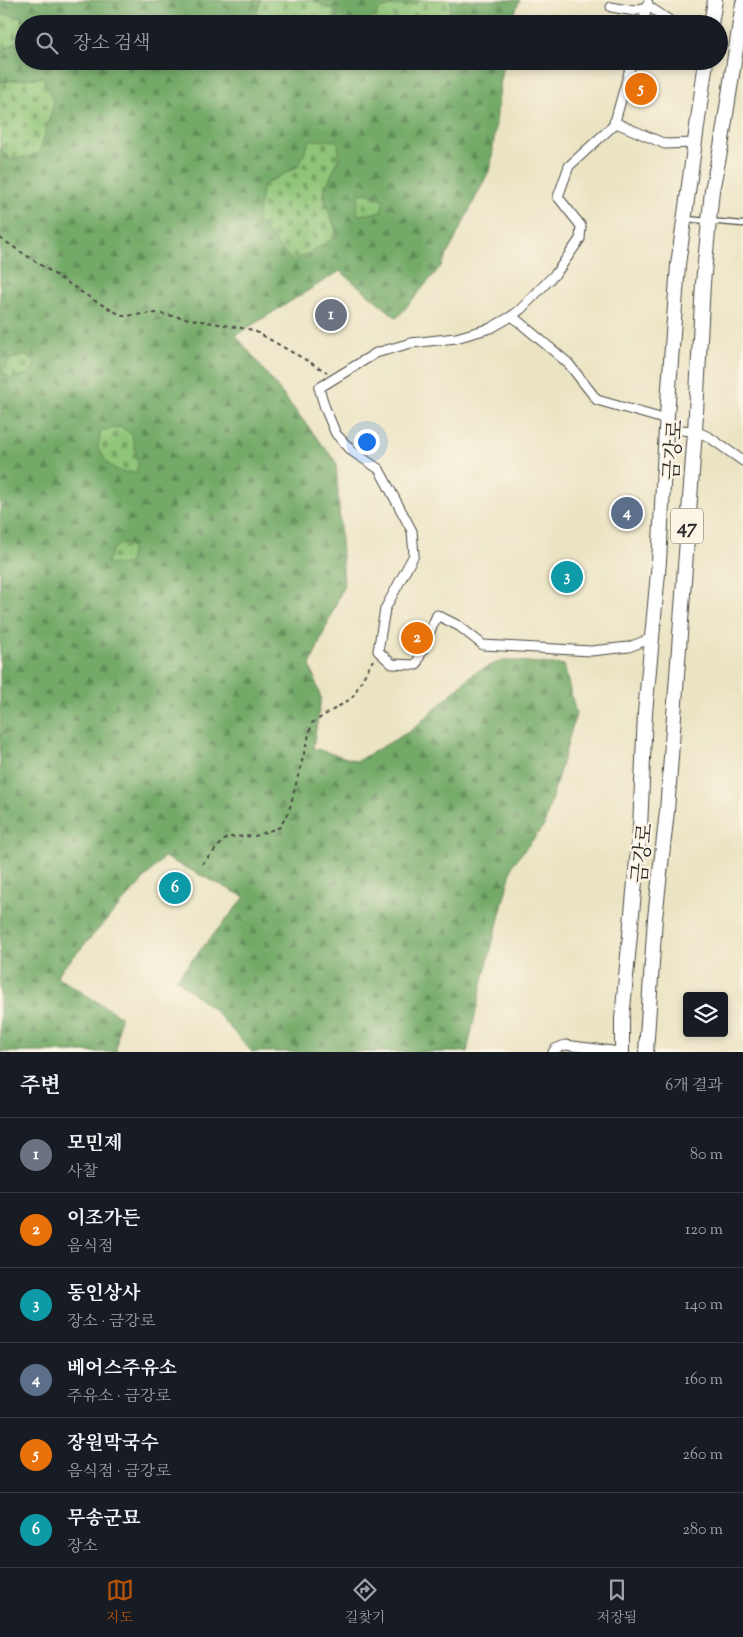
<!DOCTYPE html>
<html lang="ko">
<head>
<meta charset="utf-8">
<style>
	body { margin:0; font-family:"Sorts Mill Goudy","Noto Serif KR",serif; background:#20242c; color:#f1f3f6 }
	.controls { position:absolute; right:15px; bottom:15px; display:grid; overflow:hidden; border-radius:5px; box-shadow:0 2px 8px #0003 }
	.controls button { width:45px; height:45px; display:grid; place-items:center; padding:0; border:0; border-bottom:1px solid #363941; background:#171b24; color:#f1f3f6; font:25px sans-serif }
	.you { position:absolute; left:366px; top:441px; width:18px; height:18px; margin:-12px; border:4px solid #fff; border-radius:50%; background:#1a73e8; box-shadow:0 0 0 8px #1a73e833 }
	.badge { display:grid; place-items:center; width:32px; height:32px; border-radius:50%; background:#b45309; color:#fff; font-size:16px; font-weight:700 }
	.pin { position:absolute; translate:-50% -50%; border:2px solid #fff; box-shadow:0 1px 5px #0006 }
	.list { margin:0; padding:0; list-style:none }
	h2 { display:flex; justify-content:space-between; align-items:center; height:65px; margin:0; padding:0 20px; font-size:21px }
	h2 small { font-size:16px; font-weight:400; color:#9ea1a6 }
	.list li { display:grid; grid-template-columns:32px 1fr auto; gap:15px; align-items:center; box-sizing:border-box; height:75px; padding:0 20px; border-top:1px solid #363941 }
	.list b { display:block; font-size:19px; white-space:nowrap }
	.list p { margin:0; font-size:16px; white-space:nowrap; color:#9ea1a6 }
	.list em { font-size:16px; font-style:normal; color:#9ea1a6 }
	.icon { flex:none; width:28px; height:28px; fill:none; stroke:currentColor; stroke-width:2; stroke-linecap:round; stroke-linejoin:round }
	.map { position:relative; flex:none; width:743px; height:1052px; overflow:hidden }
	.search { position:absolute; background:#171b24; box-shadow:0 2px 8px #0003; left:15px; right:15px; top:15px; height:55px; display:flex; align-items:center; gap:12px; box-sizing:border-box; padding:0 18px; border-radius:28px; color:#9ea1a6; font-size:19px }
	.sheet { height:515px; background:#171b24 }
	nav { display:flex; justify-content:space-around; align-items:center; box-sizing:border-box; height:70px; border-top:1px solid #363941; background:#171b24; font-size:14px; color:#9ea1a6 }
	nav a { display:grid; justify-items:center; gap:2px }
	nav .on { color:#b45309 }
	.map>svg:first-child { display:block }
	.forest { fill:url(#forest-firs); stroke:#4f6a4a; fill-rule:evenodd }
	.cemetery { fill:url(#cemetery-stones); stroke:#5d7852 }
	.lines { fill:none; stroke-linecap:round; stroke-linejoin:round }
	.service-casing { stroke:#484742; stroke-width:7 }
	.minor-casing { stroke:#484742; stroke-width:11 }
	.primary-casing { stroke:#484742; stroke-width:16 }
	.path { stroke:#484742; stroke-width:2; stroke-dasharray:4 4; stroke-linecap:butt }
	.service { stroke:#fff; stroke-width:4.5 }
	.minor { stroke:#fff; stroke-width:9 }
	.primary { stroke:#fff; stroke-width:14 }
	.labels { text-anchor:middle; stroke-width:4.5; stroke-linejoin:round; paint-order:stroke }
	.shield { fill:#fcf5e5; stroke:#6a6863; stroke-width:1 }
	.shield-label { font-size:20px; font-weight:bold; fill:#2b2b2b }
	.street-label { font-size:21px; fill:#2b2b2b; stroke:#fcf5e5 }
</style>
</head>
<body>
<div class="map">
<svg width="743" height="1052" viewBox="0 0 743 1052">
	<defs>
		<pattern id="forest-firs" width="22" height="20" patternUnits="userSpaceOnUse" patternTransform="scale(1.25)"><rect width="22" height="20" fill="#73aa68"/><path d="M5 1l3.5 6h-7zM16 11l3.5 6h-7z" fill="#5f8b56"/></pattern>
		<pattern id="cemetery-stones" width="16" height="16" patternUnits="userSpaceOnUse" patternTransform="scale(1.25)"><rect width="16" height="16" fill="#8fc578"/><path d="M2 7V4a2 2 0 0 1 4 0v3zM10 15v-3a2 2 0 0 1 4 0v3z" fill="#75a063"/></pattern>
	</defs>
	<rect width="100%" height="100%" fill="#fcf5e5"/>
	<filter id="ink" filterUnits="userSpaceOnUse"><feTurbulence type="fractalNoise" baseFrequency=".02" numOctaves="2"/><feDisplacementMap in="SourceGraphic" scale="10" xChannelSelector="R" yChannelSelector="G"/><feConvolveMatrix kernelMatrix="1 2 1 2 8 2 1 2 1" color-interpolation-filters="sRGB"/></filter>
	<filter id="wash" filterUnits="userSpaceOnUse"><feTurbulence type="fractalNoise" baseFrequency=".0096" numOctaves="4" result="noise"/><feDisplacementMap in="SourceGraphic" scale="20" xChannelSelector="R" yChannelSelector="G"/><feGaussianBlur stdDeviation="1.12" result="paint"/><feColorMatrix in="noise" values="0 0 0 0 0 0 0 0 0 0 0 0 0 0 0 0 0 1.4 0 .05"/><feComposite in="paint" operator="in"/></filter>
	<g filter="url(#wash)">
		<rect width="100%" height="100%" fill="#ebe4c4"/>
		<!-- forest -->
		<g class="forest">
			<polygon points="0,0 261,0 255,19 279,24 24,24 24,28 20,16 0,14"/>
			<polygon points="313,0 418,0 416,4 383,7 369,21 369,24 335,24 338,13"/>
			<polygon points="451,0 520,0 510,24 449,24"/>
			<path d="M 24,37 L 24,61 L 503,61 L 491,167 L 442,265 L 397,318 L 340,271 L 236,335 L 336,462 L 344,585 L 310,665 L 321,698 L 313,748 L 357,761 L 412,730 L 474,673 L 503,660 L 564,665 L 576,714 L 544,826 L 513,864 L 483,980 L 467,1052 L 252,1052 L 214,1010 L 176,979 L 245,897 L 164,857 L 56,976 L 120,1016 L 116,1052 L 0,1052 L 0,148 L 12,160 L 42,77 L 0,82 L 0,52 ZM 339,158 L 323,194 L 338,236 L 264,185 L 299,166 Z"/>
		</g>
		<!-- cemetery -->
		<g class="cemetery">
			<polygon points="261,0 313,0 338,13 335,24 279,24 255,19"/>
			<polygon points="418,0 451,0 449,24 369,24 369,21 383,7 416,4"/>
			<polygon points="0,14 20,16 24,28 24,37 0,52"/>
			<polygon points="43,77 54,103 39,154 12,160 0,148 0,82"/>
			<polygon points="310,140 338,141 339,158 323,194 338,236 293,262 257,221 263,185 299,166"/>
			<polygon points="367,193 384,200 381,212 357,215 359,194"/>
			<polygon points="28,356 35,366 28,374 11,379 1,370 14,357"/>
			<polygon points="121,427 132,435 138,465 136,472 121,472 108,464 98,448 101,431"/>
			<polygon points="125,541 132,549 128,566 107,563 112,550"/>
		</g>
	</g>
	<g filter="url(#ink)">
		<g class="lines">
			<defs>
				<polyline id="service" points="685,219 743,224"/>
				<g id="minor">
					<polyline points="611,7 634,11 648,6 675,24"/>
					<polyline points="643,24 648,3"/>
					<polyline points="632,61 614,125 569,166 558,197 581,226 580,239 557,272 521,309 512,316 491,328 456,338 411,343 376,353 319,388 325,408 336,434 353,452 379,469 412,531 414,555 385,609 378,651 392,664 416,665 437,615 459,626 483,645 591,651 629,647 652,638"/>
					<polyline points="614,122 665,144 695,143"/>
					<polyline points="512,316 568,363 597,400 667,420"/>
					<polyline points="666,429 695,431 709,437 743,461"/>
					<polyline points="553,1052 555,1049 565,1045 620,1052"/>
				</g>
				<g id="primary">
					<polyline points="711,24 715,0"/>
					<polyline points="622,1052 622,1019 640,829 645,713 659,562 666,429 678,265 706,61"/>
					<polyline points="646,1052 655,918 667,811 695,431 703,283 712,190 721,147 743,3"/>
				</g>
			</defs>
			<!-- service casing -->
			<use href="#service" class="service-casing"/>
			<!-- minor casing -->
			<use href="#minor" class="minor-casing"/>
			<!-- primary casing -->
			<use href="#primary" class="primary-casing"/>
			<!-- path -->
			<g class="path">
				<polyline points="0,238 95,301 123,316 156,313 253,330 327,372"/>
				<polyline points="202,864 227,837 255,836 280,827 289,811 312,723 352,698 373,660"/>
			</g>
			<!-- service -->
			<use href="#service" class="service"/>
			<!-- minor -->
			<use href="#minor" class="minor"/>
			<!-- primary -->
			<use href="#primary" class="primary"/>
		</g>
	</g>
	<g class="labels">
		<!-- shield labels -->
		<rect class="shield" x="671" y="508.5" width="32" height="35" rx="4"/>
		<g class="shield-label">
			<text x="687" y="533">47</text>
		</g>
		<!-- street labels -->
		<g class="street-label">
			<text transform="translate(673 450) rotate(-86)" y="7">금강로</text>
			<text transform="translate(642 853) rotate(-84)" y="7">금강로</text>
		</g>
	</g>
</svg>
<div class="controls">
<button><svg class="icon" aria-label="layers" viewBox="0 0 24 24"><path d="M12 4l9 5-9 5-9-5zM3 14l9 5 9-5"/></svg></button>
</div>
<div class="you"></div>
<div class="pin badge" style="left:331px;top:315px;background:#6b7280">1</div>
<div class="pin badge" style="left:417px;top:638px;background:#e8710a">2</div>
<div class="pin badge" style="left:567px;top:577px;background:#0f9aa8">3</div>
<div class="pin badge" style="left:627px;top:513px;background:#5c6f8a">4</div>
<div class="pin badge" style="left:641px;top:89px;background:#e8710a">5</div>
<div class="pin badge" style="left:175px;top:888px;background:#0f9aa8">6</div>
<div class="search"><svg class="icon" aria-label="search" viewBox="0 0 24 24"><circle cx="10" cy="10" r="6"/><path d="M15 15l6 6"/></svg>장소 검색</div>
</div>
<section class="sheet">
<h2>주변<small>6개 결과</small></h2>
<ul class="list">
<li><span class="badge" style="background:#6b7280">1</span><div><b>모민제</b><p>사찰</p></div><em>80 m</em></li>
<li><span class="badge" style="background:#e8710a">2</span><div><b>이조가든</b><p>음식점</p></div><em>120 m</em></li>
<li><span class="badge" style="background:#0f9aa8">3</span><div><b>동인상사</b><p>장소 · 금강로</p></div><em>140 m</em></li>
<li><span class="badge" style="background:#5c6f8a">4</span><div><b>베어스주유소</b><p>주유소 · 금강로</p></div><em>160 m</em></li>
<li><span class="badge" style="background:#e8710a">5</span><div><b>장원막국수</b><p>음식점 · 금강로</p></div><em>260 m</em></li>
<li><span class="badge" style="background:#0f9aa8">6</span><div><b>무송군묘</b><p>장소</p></div><em>280 m</em></li>
</ul>
</section>
<nav>
<a class="on"><svg class="icon" aria-label="map" viewBox="0 0 24 24"><path d="M3 6l6-2 6 2 6-2v14l-6 2-6-2-6 2zM9 4v14M15 6v14"/></svg>지도</a>
<a><svg class="icon" aria-label="directions" viewBox="0 0 24 24"><path d="M12 3l9 9-9 9-9-9zM9 14v-3h6M13 9l2 2-2 2"/></svg>길찾기</a>
<a><svg class="icon" aria-label="saved" viewBox="0 0 24 24"><path d="M7 4h10v16l-5-4-5 4z"/></svg>저장됨</a>
</nav>
</body>
</html>
